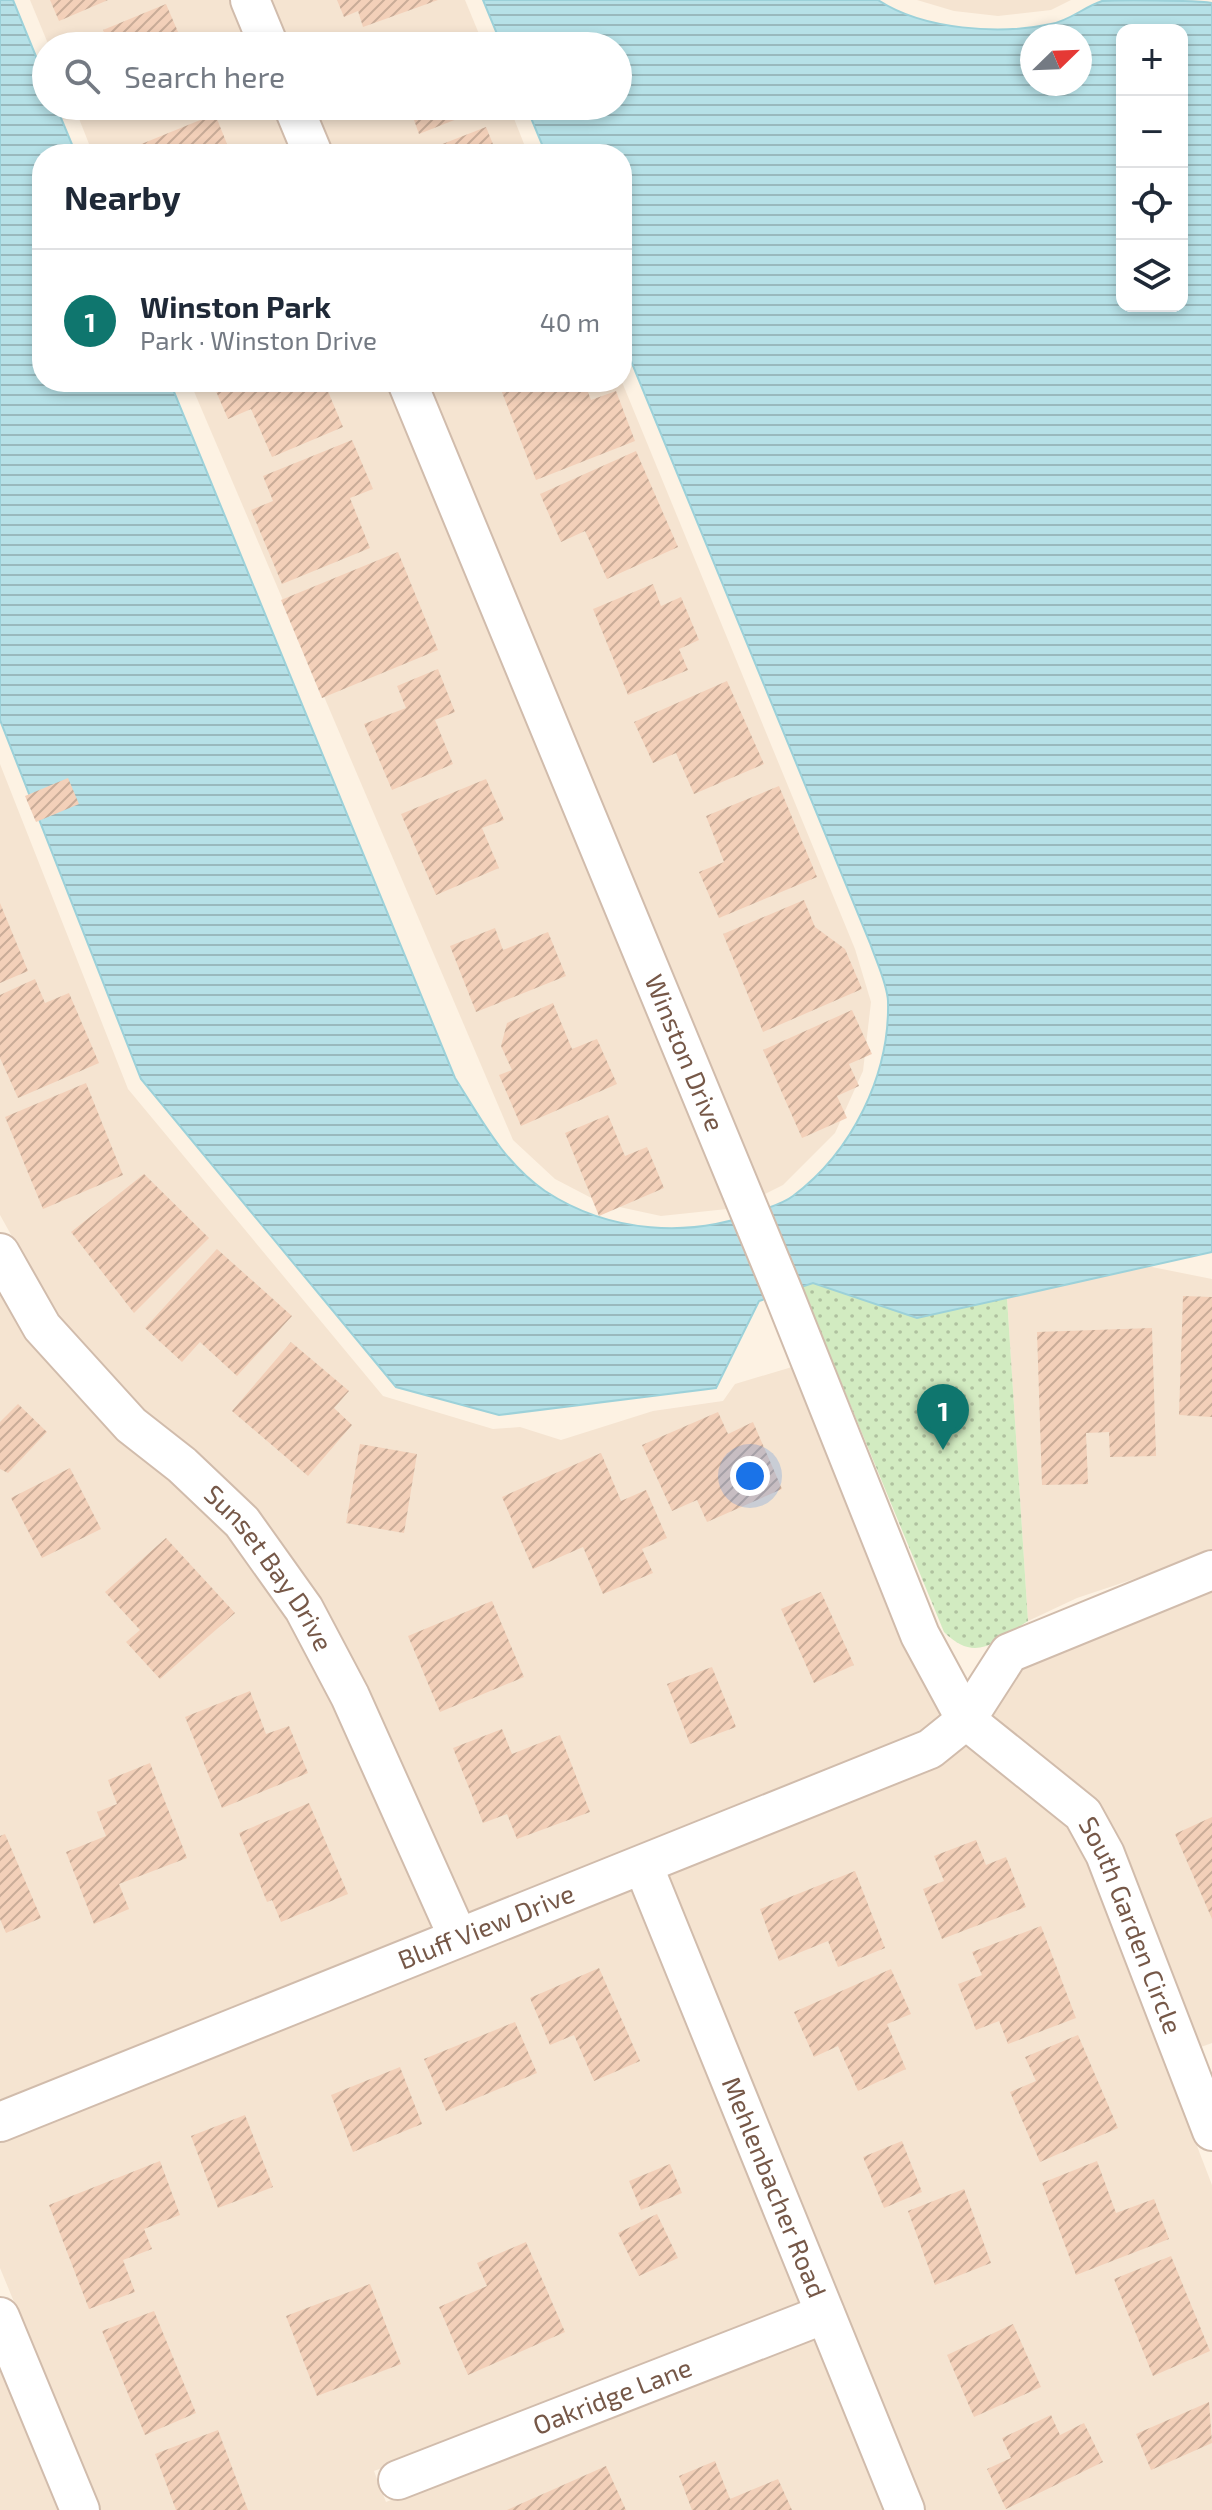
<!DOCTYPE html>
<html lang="en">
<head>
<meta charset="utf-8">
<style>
	body { margin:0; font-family:"Exo 2",sans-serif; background:#f6f6f7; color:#1f2937 }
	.controls { position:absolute; right:24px; top:24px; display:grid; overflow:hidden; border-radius:16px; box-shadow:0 4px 12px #0003 }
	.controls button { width:72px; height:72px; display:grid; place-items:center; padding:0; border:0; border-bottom:2px solid #e0e1e3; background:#fff; color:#1f2937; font:40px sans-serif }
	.compass { position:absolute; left:1020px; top:24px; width:72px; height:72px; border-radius:50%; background:#fff; box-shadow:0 4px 12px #0003; rotate:67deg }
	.you { position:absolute; left:750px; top:1476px; width:28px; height:28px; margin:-20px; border:6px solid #fff; border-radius:50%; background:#1a73e8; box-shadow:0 0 0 12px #1a73e833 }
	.badge { display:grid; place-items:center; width:52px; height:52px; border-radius:50%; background:#0f766e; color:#fff; font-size:26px; font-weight:700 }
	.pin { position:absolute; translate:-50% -66px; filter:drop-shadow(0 2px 4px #0008) }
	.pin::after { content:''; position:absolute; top:42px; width:28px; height:24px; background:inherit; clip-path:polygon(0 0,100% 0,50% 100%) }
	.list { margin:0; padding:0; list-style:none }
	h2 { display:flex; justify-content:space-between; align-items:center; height:104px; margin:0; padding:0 32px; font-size:34px }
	h2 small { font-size:26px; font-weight:400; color:#747a83 }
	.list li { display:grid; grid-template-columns:52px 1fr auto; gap:24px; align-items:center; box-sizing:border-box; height:144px; padding:0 32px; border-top:2px solid #e0e1e3 }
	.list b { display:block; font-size:30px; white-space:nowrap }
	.list p { margin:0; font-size:26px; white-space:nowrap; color:#747a83 }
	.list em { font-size:26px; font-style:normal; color:#747a83 }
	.icon { flex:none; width:44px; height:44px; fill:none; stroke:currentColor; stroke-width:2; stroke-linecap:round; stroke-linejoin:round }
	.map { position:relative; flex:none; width:1212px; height:2510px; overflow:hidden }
	.search { position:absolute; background:#fff; box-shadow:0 4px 12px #0003; left:32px; top:32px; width:600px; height:88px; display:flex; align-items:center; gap:20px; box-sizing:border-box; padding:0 28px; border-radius:44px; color:#747a83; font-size:30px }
	.panel { position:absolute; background:#fff; box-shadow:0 4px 12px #0003; left:32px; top:144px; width:600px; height:248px; border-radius:32px }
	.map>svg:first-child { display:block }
	.residential { fill:#f5e4d1 }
	.grass { fill:url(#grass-dots) }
	.water { fill:url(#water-rules); stroke:#9cd1d9; stroke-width:2; fill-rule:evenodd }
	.building { fill:url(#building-hatch) }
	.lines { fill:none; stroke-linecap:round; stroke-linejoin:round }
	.street-casing { stroke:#d1bcac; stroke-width:42 }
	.street { stroke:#fff; stroke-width:38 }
	.labels { text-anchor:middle; stroke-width:8; stroke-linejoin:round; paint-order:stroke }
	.street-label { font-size:26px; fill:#765848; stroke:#fff6ea }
</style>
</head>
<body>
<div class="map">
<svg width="1212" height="2510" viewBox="0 0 1212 2510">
	<defs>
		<pattern id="grass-dots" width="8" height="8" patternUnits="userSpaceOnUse" patternTransform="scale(2)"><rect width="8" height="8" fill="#d2ebc1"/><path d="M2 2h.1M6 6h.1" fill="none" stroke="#afc19f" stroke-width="1.8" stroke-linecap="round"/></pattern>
		<pattern id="water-rules" width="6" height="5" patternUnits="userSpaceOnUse" patternTransform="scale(2)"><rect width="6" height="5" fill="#b6e1e7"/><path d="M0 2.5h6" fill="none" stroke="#99b9bd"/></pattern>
		<pattern id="building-hatch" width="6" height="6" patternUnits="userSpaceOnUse" patternTransform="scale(2)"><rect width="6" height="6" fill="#f3d0b9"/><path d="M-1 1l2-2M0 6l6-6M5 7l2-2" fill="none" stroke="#c9ac98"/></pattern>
	</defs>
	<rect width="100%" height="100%" fill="#fdf2e3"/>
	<!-- residential -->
	<g class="residential">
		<polygon points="30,0 229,0 248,46 49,46"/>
		<polygon points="270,0 465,0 484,46 289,46"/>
		<polygon points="917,0 1071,0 1051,10 998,16 954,11"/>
		<polygon points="74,106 273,106 293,154 93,154"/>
		<polygon points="314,106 509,106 528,154 334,154"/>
		<polygon points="190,382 387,382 727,1209 661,1216 601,1203 555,1179 513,1140"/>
		<polygon points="428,382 622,382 855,949 871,1002 863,1071 835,1133 783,1185 763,1195"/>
		<polygon points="0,764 128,1089 383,1396 493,1429 520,1427 561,1440 653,1411 723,1401 735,1384 792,1367 903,1642 943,1717 921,1734 469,1915 367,1688 320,1599 256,1509 196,1453 145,1413 57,1317 0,1215"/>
		<polygon points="1147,1266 1212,1279 1212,1553 1077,1598 1028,1621 1007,1298"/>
		<polygon points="0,1292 27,1339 72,1391 117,1437 169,1478 227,1534 288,1619 333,1704 433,1929 0,2105"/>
		<polygon points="1212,1588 1212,2043 1201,2047 1123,1847 1100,1805 990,1715 1022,1666"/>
		<polygon points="965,1742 1067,1826 1088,1862 1212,2185 1212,2510 925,2510 666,1873"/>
		<polygon points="630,1888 801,2305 374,2471 386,2502 814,2337 885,2510 100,2510 0,2268 0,2140"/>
		<polygon points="0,2368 59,2510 0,2510"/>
	</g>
	<!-- grass -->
	<path class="grass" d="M 813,1283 L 917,1318 L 1007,1298 L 1028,1621 C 996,1641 976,1664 944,1632 L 801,1285 Z"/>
	<!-- water -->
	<path class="water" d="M 0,0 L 13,0 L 46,81 L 46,106 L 56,106 L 76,154 L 42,154 L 42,382 L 170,382 L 455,1078 C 481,1119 504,1163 545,1191 C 609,1233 690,1239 760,1211 C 770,1207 784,1203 793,1196 C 852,1152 890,1075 888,1001 C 887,983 876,961 870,943 L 622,339 L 622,154 L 546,154 L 526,106 L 618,106 L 618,46 L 502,46 L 483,0 L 878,0 C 923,30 1000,35 1051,24 C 1069,21 1084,7 1102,1 C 1117,0 1195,0 1212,3 L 1212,1252 L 917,1318 L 813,1283 L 759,1301 L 716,1388 L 499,1415 L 396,1387 L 141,1079 L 0,720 ZM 1122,30 L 1182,30 L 1182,306 L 1122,306 ZM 1032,36 L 1080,36 L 1080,84 L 1032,84 Z"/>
	<!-- building -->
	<g class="building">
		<polygon points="50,0 108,0 59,21"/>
		<polygon points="337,0 438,0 363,27 358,11 344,17"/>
		<polygon points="166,4 184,46 110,46 103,30"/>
		<polygon points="418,34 470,42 470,46 387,46"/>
		<polygon points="409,106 475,106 477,111 419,134"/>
		<polygon points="215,114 231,154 117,154"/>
		<polygon points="486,127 497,154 417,154"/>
		<polygon points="212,382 324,382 343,427 272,457 251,409 228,419"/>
		<polygon points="498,382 584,382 591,400 616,391 635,441 536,480"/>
		<polygon points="352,440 373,489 350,498 370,548 282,584 251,510 273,501 263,476"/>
		<polygon points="636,451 678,547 607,579 585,531 561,542 540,494"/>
		<polygon points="398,552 438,650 322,698 281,600"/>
		<polygon points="653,584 661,606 681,597 699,640 679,649 688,670 628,695 593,609"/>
		<polygon points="438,669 455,712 435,720 453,764 392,790 364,724 406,708 397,686"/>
		<polygon points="727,681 764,764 694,794 676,753 653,763 634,722"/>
		<polygon points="68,778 79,804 36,822 25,796"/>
		<polygon points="486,779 504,820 482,828 499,868 436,895 401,814"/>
		<polygon points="779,786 817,877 719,918 699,872 724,862 706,816"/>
		<polygon points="804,900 815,927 845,949 862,989 763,1032 723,934"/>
		<polygon points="0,903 28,971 0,983"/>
		<polygon points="495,928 503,950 548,932 566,976 476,1012 450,946"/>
		<polygon points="35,979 45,1003 69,993 99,1063 18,1098 0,1058 0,995"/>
		<polygon points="553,1003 572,1049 597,1039 617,1084 521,1126 499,1075 512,1070 501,1046 507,1023"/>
		<polygon points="852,1010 872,1054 849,1064 859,1086 837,1096 847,1118 802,1138 763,1050"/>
		<polygon points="86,1083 123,1175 43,1209 5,1117"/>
		<polygon points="608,1115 625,1156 647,1147 664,1188 599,1216 565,1133"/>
		<polygon points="144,1174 209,1238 134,1313 71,1232"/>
		<polygon points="217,1249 292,1316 237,1376 200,1342 182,1362 145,1328"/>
		<polygon points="1183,1296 1212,1297 1212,1417 1179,1415"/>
		<polygon points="1152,1328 1156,1456 1110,1457 1109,1432 1086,1433 1088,1484 1042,1485 1037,1332"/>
		<polygon points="291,1342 349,1391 334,1408 352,1425 308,1476 232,1411"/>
		<polygon points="18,1404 47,1432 8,1473 0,1469 0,1422"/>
		<polygon points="718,1412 728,1434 753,1422 782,1489 707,1522 697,1500 672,1511 642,1445"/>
		<polygon points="360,1444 417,1454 404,1533 346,1523"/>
		<polygon points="601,1453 621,1501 646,1490 667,1538 642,1549 653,1573 603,1594 583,1547 533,1569 502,1497"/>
		<polygon points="70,1468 101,1529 42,1558 11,1498"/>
		<polygon points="166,1538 235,1613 160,1679 126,1642 140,1630 105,1592"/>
		<polygon points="821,1592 854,1665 814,1683 781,1609"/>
		<polygon points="492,1601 524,1677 440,1712 408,1636"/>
		<polygon points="712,1667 736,1727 690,1744 667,1684"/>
		<polygon points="250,1691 266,1734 289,1726 308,1773 222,1808 185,1717"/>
		<polygon points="502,1729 512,1754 560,1735 590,1812 517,1839 507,1814 483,1823 453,1748"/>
		<polygon points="150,1763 187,1858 119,1884 129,1909 94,1924 66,1852 106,1836 97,1812 117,1804 108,1780"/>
		<polygon points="309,1803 348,1894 281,1922 272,1900 267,1902 239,1833"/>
		<polygon points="1212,1817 1212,1919 1175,1834"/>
		<polygon points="5,1834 41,1918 6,1933 0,1919 0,1836"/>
		<polygon points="976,1840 986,1865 1006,1857 1026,1907 942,1939 923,1889 944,1881 934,1856"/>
		<polygon points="855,1871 885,1948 838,1967 828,1941 779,1961 760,1909"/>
		<polygon points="1041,1926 1076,2018 1008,2044 999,2021 976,2030 958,1984 982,1975 972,1952"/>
		<polygon points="599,1968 640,2061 594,2081 574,2035 550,2045 530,1998"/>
		<polygon points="891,1969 911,2014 887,2024 906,2069 858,2091 838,2046 814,2057 794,2012"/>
		<polygon points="515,2022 537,2073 446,2111 424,2059"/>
		<polygon points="1078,2035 1118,2128 1040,2162 1010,2092 1036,2081 1025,2057"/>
		<polygon points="400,2067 422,2124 353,2152 331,2095"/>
		<polygon points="245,2115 273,2187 218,2208 191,2136"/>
		<polygon points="902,2141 922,2192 884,2208 863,2157"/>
		<polygon points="160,2161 180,2215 144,2229 152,2249 123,2260 135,2292 89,2309 49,2205"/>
		<polygon points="1097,2161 1116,2213 1154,2199 1169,2239 1076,2275 1042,2183"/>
		<polygon points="670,2164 682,2193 641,2210 629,2181"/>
		<polygon points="964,2189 991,2263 935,2285 908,2211"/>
		<polygon points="657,2214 678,2258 639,2276 618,2233"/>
		<polygon points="526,2242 565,2332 468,2375 439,2307 487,2286 477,2263"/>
		<polygon points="1171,2256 1210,2351 1153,2376 1114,2279"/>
		<polygon points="370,2284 401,2364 317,2396 286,2316"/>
		<polygon points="154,2311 196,2413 145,2435 102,2331"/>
		<polygon points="1013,2324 1041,2387 974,2417 947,2355"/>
		<polygon points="1209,2402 1212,2443 1151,2470 1136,2434"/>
		<polygon points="1051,2415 1060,2435 1084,2423 1103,2462 1006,2509 987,2469 1011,2458 1002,2438"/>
		<polygon points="218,2430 248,2510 176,2510 155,2454"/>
		<polygon points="715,2461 730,2499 778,2479 792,2510 692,2510 679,2476"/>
		<polygon points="606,2466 626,2510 507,2510"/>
	</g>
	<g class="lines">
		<defs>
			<g id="street">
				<polyline points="250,0 269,46"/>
				<polyline points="293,106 313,154"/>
				<path id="s1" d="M 407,382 L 783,1292 L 920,1635 L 966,1720 L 1083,1814 L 1105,1854 L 1212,2131"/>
				<path id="s2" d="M 0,1253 L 42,1327 L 131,1425 L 182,1465 L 242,1522 L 304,1609 L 350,1696 L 458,1937"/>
				<path id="s3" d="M 643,1865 L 905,2510"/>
				<path id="s4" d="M 0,2122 L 930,1749 L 966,1720 L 1009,1653 L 1212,1570"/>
				<polyline points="0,2317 80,2510"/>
				<path id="s5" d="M 398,2480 L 825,2314"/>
			</g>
		</defs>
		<!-- street casing -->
		<use href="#street" class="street-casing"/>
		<!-- street -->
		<use href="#street" class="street"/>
	</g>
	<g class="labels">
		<!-- street labels -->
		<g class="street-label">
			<text dy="9" stroke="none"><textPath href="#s1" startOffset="726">Winston Drive</textPath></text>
			<text dy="9" stroke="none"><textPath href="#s2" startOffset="418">Sunset Bay Drive</textPath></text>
			<text dy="9" stroke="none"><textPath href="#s1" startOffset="1722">South Garden Circle</textPath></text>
			<text dy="9" stroke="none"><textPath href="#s4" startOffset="524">Bluff View Drive</textPath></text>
			<text dy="9" stroke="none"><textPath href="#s3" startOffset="348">Mehlenbacher Road</textPath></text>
			<text dy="9" stroke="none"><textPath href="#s5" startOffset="230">Oakridge Lane</textPath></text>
		</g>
	</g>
</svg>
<div class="controls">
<button>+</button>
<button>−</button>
<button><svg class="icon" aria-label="locate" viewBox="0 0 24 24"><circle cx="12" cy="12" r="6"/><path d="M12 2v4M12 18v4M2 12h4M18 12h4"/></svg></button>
<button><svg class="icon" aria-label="layers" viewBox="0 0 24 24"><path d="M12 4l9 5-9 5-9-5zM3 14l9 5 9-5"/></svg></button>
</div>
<svg class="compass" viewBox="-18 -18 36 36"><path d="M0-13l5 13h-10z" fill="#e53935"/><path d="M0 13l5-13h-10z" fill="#747a83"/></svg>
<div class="you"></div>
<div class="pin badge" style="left:943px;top:1450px">1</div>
<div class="search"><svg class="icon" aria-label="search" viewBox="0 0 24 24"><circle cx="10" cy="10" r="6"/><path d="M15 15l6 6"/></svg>Search here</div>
<section class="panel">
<h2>Nearby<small></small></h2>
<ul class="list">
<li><span class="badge">1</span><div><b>Winston Park</b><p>Park · Winston Drive</p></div><em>40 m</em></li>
</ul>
</section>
</div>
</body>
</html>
